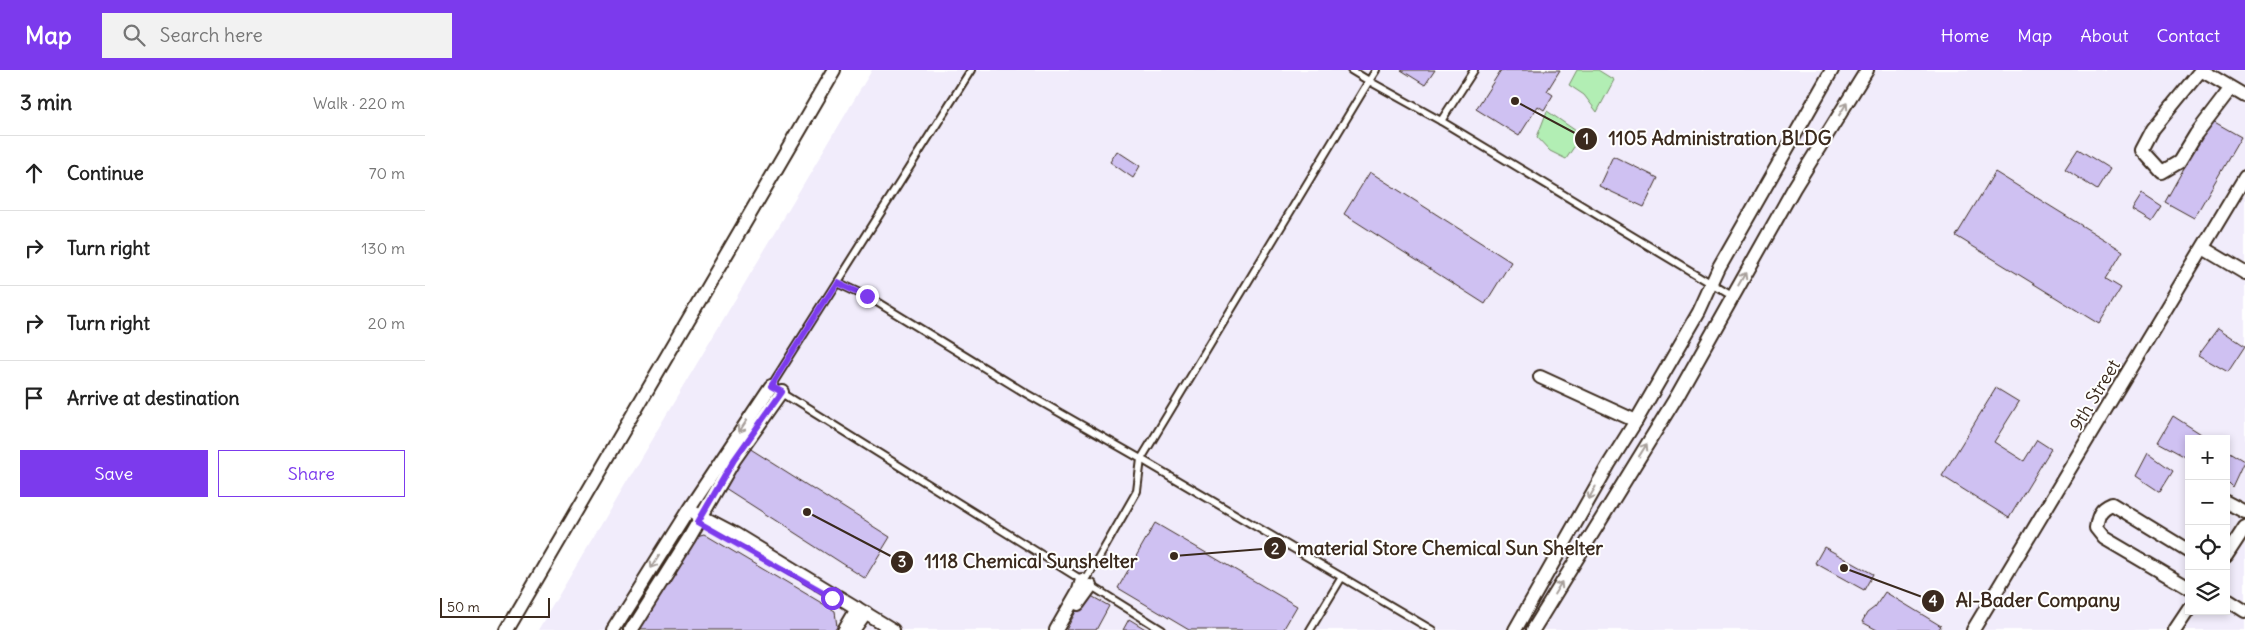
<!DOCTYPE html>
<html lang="en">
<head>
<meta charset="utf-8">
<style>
	body { margin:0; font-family:Delius,sans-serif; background:#f2f2f2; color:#222 }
	.controls { position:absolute; right:15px; bottom:15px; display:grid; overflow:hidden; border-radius:0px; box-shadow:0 2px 8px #0003 }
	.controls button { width:45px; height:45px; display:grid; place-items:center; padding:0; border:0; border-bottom:1px solid #e0e0e0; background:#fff; color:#222; font:25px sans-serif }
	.scale { position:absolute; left:15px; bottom:12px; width:110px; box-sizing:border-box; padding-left:5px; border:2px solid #3b2a1e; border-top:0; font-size:14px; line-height:18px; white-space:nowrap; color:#3b2a1e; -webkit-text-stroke:4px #fff; paint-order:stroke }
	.stop { position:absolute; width:15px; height:15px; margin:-11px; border:4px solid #7c3aed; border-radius:50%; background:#fff }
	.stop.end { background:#7c3aed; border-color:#fff; box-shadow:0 1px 5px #0008 }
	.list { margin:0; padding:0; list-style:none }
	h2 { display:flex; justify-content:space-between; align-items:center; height:65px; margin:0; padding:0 20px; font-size:21px }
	h2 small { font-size:16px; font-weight:400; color:#767676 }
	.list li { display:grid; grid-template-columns:32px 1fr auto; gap:15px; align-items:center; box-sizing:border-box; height:75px; padding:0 20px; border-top:1px solid #e0e0e0 }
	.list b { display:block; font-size:19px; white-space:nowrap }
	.list em { font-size:16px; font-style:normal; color:#767676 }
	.actions { display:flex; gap:10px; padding:15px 20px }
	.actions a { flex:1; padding:11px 0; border:1px solid #7c3aed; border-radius:0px; text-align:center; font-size:18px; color:#7c3aed }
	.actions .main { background:#7c3aed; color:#fff }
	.icon { flex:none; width:28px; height:28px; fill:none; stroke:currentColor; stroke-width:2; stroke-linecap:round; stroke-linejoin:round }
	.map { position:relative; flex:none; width:1820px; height:560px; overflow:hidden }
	header { display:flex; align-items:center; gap:30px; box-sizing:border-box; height:70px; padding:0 25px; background:#7c3aed; color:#fff }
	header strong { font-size:24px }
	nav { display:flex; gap:28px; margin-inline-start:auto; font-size:18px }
	.search { width:350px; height:45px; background:#f2f2f2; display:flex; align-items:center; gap:12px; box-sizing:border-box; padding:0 18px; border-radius:0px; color:#767676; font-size:19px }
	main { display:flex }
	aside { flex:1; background:#fff }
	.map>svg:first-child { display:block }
	.built { fill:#f1ecfb; fill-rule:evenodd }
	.green { fill:#b2eeb4; stroke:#768c69 }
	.building { fill:#cfc1f2; stroke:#3b2a1e }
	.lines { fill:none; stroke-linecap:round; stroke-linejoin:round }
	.lane-casing { stroke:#3b2a1e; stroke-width:10 }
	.street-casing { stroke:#3b2a1e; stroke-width:16 }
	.lane { stroke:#fff; stroke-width:6 }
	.street { stroke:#fff; stroke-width:12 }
	.oneway { stroke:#a79f9a }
	.route { stroke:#7c3aed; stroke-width:6 }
	.labels { text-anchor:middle; stroke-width:4; stroke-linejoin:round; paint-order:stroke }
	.street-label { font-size:18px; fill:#3b2a1e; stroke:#fff }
	.leader { fill:none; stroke:#3b2a1e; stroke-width:2 }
	.callout-dot { fill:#3b2a1e; stroke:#fff; stroke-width:2 }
	.mark-label { font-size:15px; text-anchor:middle; font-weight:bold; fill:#fff }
	.callout-label { font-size:19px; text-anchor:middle; font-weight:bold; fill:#3b2a1e; stroke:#fff; stroke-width:4; stroke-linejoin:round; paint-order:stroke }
</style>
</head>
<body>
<header>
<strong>Map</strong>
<div class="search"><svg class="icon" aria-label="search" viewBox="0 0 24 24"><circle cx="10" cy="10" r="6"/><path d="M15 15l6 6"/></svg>Search here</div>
<nav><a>Home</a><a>Map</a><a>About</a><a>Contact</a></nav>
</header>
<main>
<aside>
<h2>3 min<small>Walk · 220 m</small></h2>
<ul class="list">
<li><svg class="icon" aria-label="ahead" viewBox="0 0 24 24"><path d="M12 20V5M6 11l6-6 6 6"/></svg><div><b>Continue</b></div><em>70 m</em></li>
<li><svg class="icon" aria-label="right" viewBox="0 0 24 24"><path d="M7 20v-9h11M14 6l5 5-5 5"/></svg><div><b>Turn right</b></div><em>130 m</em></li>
<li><svg class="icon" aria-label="right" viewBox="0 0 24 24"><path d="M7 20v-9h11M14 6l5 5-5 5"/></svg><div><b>Turn right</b></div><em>20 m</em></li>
<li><svg class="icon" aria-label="arrive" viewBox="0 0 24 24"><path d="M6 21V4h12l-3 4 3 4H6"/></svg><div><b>Arrive at destination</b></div></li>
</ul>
<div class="actions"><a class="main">Save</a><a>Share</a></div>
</aside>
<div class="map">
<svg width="1820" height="560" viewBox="0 0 1820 560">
	<rect width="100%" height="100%" fill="#fff"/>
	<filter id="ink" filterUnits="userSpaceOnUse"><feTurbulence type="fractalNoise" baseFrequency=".02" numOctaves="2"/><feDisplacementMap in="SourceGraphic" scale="10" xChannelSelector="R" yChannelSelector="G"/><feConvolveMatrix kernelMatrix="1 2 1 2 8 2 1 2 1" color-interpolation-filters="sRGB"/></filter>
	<g filter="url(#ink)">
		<!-- built -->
		<path class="built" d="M 447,0 L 1820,0 L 1820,560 L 113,560 ZM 1764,369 L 1801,369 L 1801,541 L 1764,541 Z"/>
		<!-- green -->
		<g class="green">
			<polygon points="1152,0 1173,0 1189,10 1172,42 1159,25 1144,15"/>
			<polygon points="1122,41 1157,65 1141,89 1125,81 1112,67"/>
		</g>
		<!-- building -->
		<g class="building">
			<polygon points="976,0 1010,0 1000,15"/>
			<polygon points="1076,0 1135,0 1122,21 1128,25 1119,40 1113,36 1094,66 1051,39"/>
			<polygon points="1786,50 1816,67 1769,148 1740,132"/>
			<polygon points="1653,79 1685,99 1672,120 1640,99"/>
			<polygon points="692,81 715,96 708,108 685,92"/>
			<polygon points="1188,86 1233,108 1219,137 1174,116"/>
			<polygon points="945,102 1086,192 1060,234 919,144"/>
			<polygon points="1570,102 1698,181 1681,209 1696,218 1674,254 1531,166"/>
			<polygon points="1717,124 1737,137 1727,152 1707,140"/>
			<polygon points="1793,258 1820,276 1803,302 1773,285"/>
			<polygon points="1571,318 1594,332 1569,372 1599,391 1612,370 1626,379 1584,448 1517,406"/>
			<polygon points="1748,346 1784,369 1764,369 1764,389 1733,372"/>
			<polygon points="324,378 465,467 440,508 300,418"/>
			<polygon points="1801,380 1819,391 1807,417 1801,411"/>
			<polygon points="1723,383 1748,401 1735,422 1711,406"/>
			<polygon points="730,453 872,536 858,560 764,560 693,518"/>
			<polygon points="279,464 410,542 412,556 409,560 213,560 268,467"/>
			<polygon points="1399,477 1448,504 1439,520 1390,493"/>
			<polygon points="1460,522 1516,556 1513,560 1452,560 1437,552 1442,543 1450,537"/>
			<polygon points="661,523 684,536 671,560 641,560"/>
			<polygon points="704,549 722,560 698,560"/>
		</g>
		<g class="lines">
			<defs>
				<g id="lane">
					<polyline points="546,0 346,316 737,560"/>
					<polyline points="926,0 944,11 951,0"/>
					<polyline points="1016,51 1049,0"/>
					<polyline points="412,212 442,226 602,324 716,389 712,421 660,512"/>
					<polyline points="885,560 917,507"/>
					<polyline points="1007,560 716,389 944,11 1016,51 1307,226"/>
				</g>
				<g id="street">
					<polyline points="1806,18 1771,64 1754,92 1737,102 1717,80 1728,59 1776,0 1820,26"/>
					<polyline points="1778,178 1820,203"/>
					<polyline points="1115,307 1211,351 1274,242 1294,198 1407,0"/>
					<polyline points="1801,432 1820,442"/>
					<polyline points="270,443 310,464 468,560"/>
					<path d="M 1764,481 L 1687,434 C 1675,439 1673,445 1671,458 L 1679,468 L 1764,518"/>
					<polyline points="1801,486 1820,457"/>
					<polyline points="1801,529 1820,541"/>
					<polyline points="653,534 666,516"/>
					<polyline points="82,560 409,0"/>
					<polyline points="188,560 264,439 346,316"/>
					<polyline points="206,560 264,468 309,390 357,322"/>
					<polyline points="419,560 432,538"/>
					<polyline points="429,560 441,543"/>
					<polyline points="631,560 654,520 657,510"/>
					<polyline points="1090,560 1184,394 1211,351"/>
					<polyline points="1108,560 1252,326 1369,118 1442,0"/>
					<polyline points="1548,560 1820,107"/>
					<polyline points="1750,560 1764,539"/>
				</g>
			</defs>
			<!-- lane casing -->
			<use href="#lane" class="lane-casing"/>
			<!-- street casing -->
			<use href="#street" class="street-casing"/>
			<!-- lane -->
			<use href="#lane" class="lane"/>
			<!-- street -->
			<use href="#street" class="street"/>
		</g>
		<!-- one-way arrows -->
		<defs><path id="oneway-shaft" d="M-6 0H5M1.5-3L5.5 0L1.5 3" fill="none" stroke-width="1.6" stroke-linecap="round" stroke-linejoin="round" transform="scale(1.25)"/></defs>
		<g class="oneway">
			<use href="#oneway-shaft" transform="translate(1418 39) rotate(-58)"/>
			<use href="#oneway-shaft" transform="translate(1317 209) rotate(-60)"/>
			<use href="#oneway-shaft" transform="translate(318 356) rotate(123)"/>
			<use href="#oneway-shaft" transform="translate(1218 380) rotate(-58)"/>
			<use href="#oneway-shaft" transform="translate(1167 423) rotate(119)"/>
			<use href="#oneway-shaft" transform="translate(230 492) rotate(123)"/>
			<use href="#oneway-shaft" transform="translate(1133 518) rotate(-59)"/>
		</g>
	</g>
	<g class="lines" filter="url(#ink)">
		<!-- route -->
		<polyline class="route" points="407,528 273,452 309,390 357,322 346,316 412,212 442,226"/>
	</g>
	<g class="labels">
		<!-- street labels -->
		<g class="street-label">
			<text transform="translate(1670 325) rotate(-59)" y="6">9th Street</text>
		</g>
	</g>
	<!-- callouts -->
	<path class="leader" d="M1090 31L1161 69M749 486L850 478M382 442L477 492M1419 498L1508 531"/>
	<g class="callout-dot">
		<circle cx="1090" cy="31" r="5"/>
		<circle cx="749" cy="486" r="5"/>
		<circle cx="382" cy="442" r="5"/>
		<circle cx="1419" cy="498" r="5"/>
		<circle cx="1161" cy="69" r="12"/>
		<circle cx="850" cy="478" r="12"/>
		<circle cx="477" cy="492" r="12"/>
		<circle cx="1508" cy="531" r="12"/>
	</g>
	<g class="mark-label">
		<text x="1161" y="74">1</text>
		<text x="850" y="484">2</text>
		<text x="477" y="497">3</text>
		<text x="1508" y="536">4</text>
	</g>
	<g class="callout-label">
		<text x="1295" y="75">1105 Administration BLDG</text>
		<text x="1025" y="485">material Store Chemical Sun Shelter</text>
		<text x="606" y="498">1118 Chemical Sunshelter</text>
		<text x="1613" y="537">Al-Bader Company</text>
	</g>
</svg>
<div class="controls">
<button>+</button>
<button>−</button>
<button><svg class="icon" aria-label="locate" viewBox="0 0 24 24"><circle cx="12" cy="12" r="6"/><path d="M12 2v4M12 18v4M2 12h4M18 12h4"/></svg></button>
<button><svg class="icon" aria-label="layers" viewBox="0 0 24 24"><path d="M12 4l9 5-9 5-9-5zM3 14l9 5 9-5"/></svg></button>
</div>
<div class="scale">50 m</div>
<div class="stop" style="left:407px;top:528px"></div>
<div class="stop end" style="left:442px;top:226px"></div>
</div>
</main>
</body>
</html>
